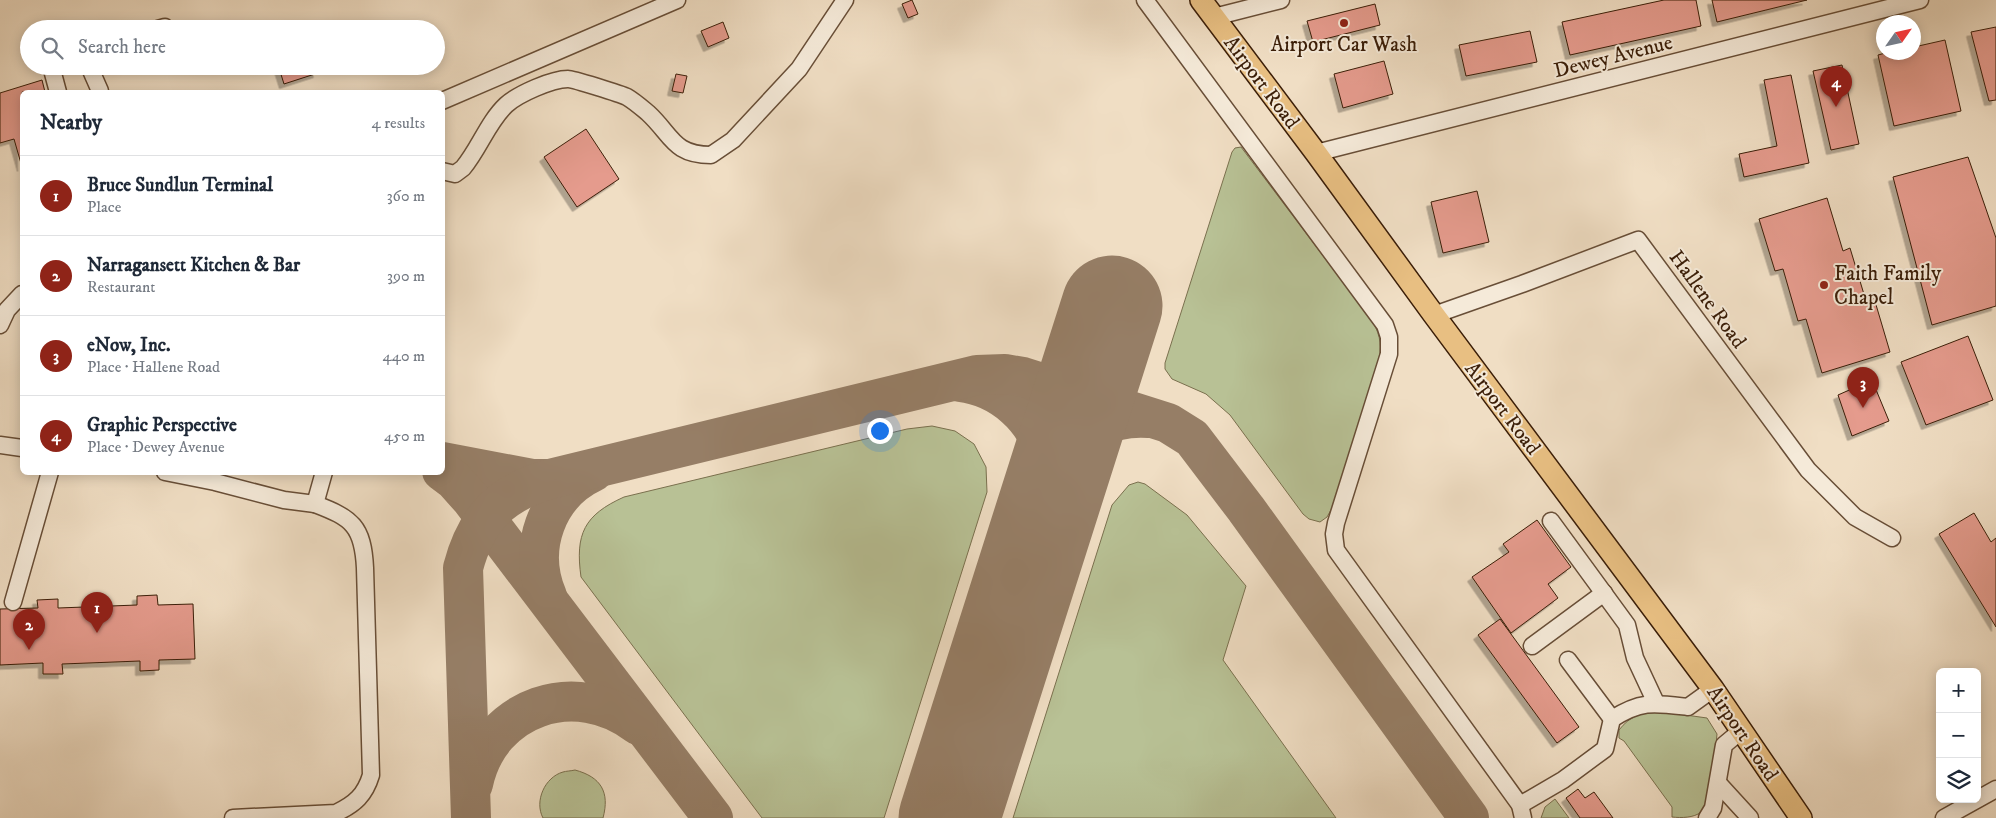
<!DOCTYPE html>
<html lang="en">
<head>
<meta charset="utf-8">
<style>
	body { margin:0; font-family:"IM FELL DW Pica",serif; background:#f2f2f3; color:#1f2937 }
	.controls { position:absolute; right:15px; bottom:15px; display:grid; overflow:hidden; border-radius:8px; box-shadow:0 2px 12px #0003 }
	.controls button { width:45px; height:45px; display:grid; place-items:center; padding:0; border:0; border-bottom:1px solid #e0e1e3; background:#fff; color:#1f2937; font:25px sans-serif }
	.compass { position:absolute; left:1876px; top:15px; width:45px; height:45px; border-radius:50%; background:#fff; box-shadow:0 2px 12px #0003; rotate:56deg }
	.you { position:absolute; left:879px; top:430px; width:18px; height:18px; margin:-12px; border:4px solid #fff; border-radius:50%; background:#1a73e8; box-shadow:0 0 0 8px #1a73e833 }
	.badge { display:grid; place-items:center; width:32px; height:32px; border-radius:50%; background:#8f2418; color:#fff; font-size:16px; font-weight:700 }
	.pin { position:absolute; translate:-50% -41px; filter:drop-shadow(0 1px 2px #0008) }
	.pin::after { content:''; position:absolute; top:26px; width:18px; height:15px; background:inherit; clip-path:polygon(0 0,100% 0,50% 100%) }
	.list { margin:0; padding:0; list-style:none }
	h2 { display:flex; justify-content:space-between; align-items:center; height:65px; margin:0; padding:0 20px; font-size:21px }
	h2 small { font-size:16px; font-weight:400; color:#747a83 }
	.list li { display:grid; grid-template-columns:32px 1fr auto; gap:15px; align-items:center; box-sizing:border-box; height:80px; padding:0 20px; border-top:1px solid #e0e1e3 }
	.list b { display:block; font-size:19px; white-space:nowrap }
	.list p { margin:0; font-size:16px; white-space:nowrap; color:#747a83 }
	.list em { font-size:16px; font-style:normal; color:#747a83 }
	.icon { flex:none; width:28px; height:28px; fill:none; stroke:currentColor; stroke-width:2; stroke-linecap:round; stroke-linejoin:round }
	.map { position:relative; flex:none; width:1996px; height:818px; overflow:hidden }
	.search { position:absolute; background:#fff; box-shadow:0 2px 12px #0003; left:20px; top:20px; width:425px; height:55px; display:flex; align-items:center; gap:12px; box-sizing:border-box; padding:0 18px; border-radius:28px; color:#747a83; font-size:19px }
	.panel { position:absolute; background:#fff; box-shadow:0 2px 12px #0003; left:20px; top:90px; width:425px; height:385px; border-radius:8px }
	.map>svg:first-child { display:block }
	.green { fill:#b8c195; stroke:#7a704e }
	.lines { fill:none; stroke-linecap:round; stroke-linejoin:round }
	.taxiway { stroke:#967e66; stroke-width:40 }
	.runway { stroke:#967e66; stroke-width:101 }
	.building { fill:#e59b8d; stroke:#3b1e08; filter:url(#shadow) }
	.minor-casing { stroke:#684e37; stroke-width:19 }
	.major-casing { stroke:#3b1e08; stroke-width:24 }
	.minor { stroke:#f5ead9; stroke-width:16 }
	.major { stroke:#e8bf82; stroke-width:21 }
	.poi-dot { fill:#8f2418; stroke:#f5ead9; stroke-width:2 }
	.labels { text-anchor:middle; stroke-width:4; stroke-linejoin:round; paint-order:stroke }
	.poi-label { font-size:21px; fill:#3b1e08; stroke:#f5ead9 }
	.street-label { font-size:21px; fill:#3b1e08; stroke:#f5ead9 }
</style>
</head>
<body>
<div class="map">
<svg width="1996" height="818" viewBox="0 0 1996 818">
	<defs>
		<filter id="shadow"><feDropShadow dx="-4.5" dy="4.5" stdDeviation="0" flood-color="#0004"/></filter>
	</defs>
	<rect width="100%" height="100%" fill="#f0dec4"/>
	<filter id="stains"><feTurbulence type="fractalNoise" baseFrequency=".004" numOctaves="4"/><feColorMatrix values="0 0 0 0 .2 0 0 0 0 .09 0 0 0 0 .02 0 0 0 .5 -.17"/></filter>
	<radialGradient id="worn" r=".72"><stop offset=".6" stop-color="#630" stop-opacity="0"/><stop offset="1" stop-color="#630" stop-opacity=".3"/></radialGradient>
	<!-- green -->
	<g class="green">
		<path d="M 1241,147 L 1373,322 C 1381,337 1382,347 1378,363 L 1332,508 L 1327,517 L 1320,522 L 1309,519 L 1303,514 L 1230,415 L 1206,394 L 1172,379 L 1165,369 L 1165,363 L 1232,152 L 1235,148 Z"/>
		<path d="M 932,426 L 955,431 L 974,444 L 986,467 L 987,492 L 884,818 L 762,818 L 581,577 C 575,534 584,515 624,497 L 907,429 Z"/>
		<polygon points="1138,482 1145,484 1187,515 1246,586 1223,660 1336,818 1013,818 1112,505 1129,485"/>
		<path d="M 1657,711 L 1707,718 L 1717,734 C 1715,754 1715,798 1701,812 C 1694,818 1681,818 1672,817 L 1672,807 L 1624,741 L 1619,738 L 1619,730 C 1630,716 1640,713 1657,711 Z"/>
		<path d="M 575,770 C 601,777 610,792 603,818 L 543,818 C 534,801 545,777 563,772 C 566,771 571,771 575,770 Z"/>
		<polygon points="1555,799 1569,818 1541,818 1545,807"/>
	</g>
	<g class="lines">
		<!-- taxiway -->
		<g class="taxiway">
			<path d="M 960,382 C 1001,387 1037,418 1046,459 C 1048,472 1049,485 1051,497"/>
			<polyline points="442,462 532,479 549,479"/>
			<path d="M 1061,468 C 1085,434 1105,415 1149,418"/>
			<polyline points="442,471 454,480 471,499 713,818"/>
			<path d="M 547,596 C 527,549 546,494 593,472"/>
			<path d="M 473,784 C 489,706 576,677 638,725"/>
			<path d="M 471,818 L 463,568 C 476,518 501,493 550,479 L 977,375 L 1005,374 L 1023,377 L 1168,423 L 1192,438 L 1246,509 L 1469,818"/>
		</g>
		<!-- runway -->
		<polyline class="runway" points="949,818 1112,306"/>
	</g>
	<!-- building -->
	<g class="building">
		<polygon points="912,0 918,14 908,18 902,4"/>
		<polygon points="1664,0 1696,0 1701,26 1570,55 1562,22"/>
		<polygon points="1712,0 1807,0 1717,22"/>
		<polygon points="1375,4 1380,25 1313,42 1307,21"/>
		<polygon points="723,22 729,38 708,47 701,31"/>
		<polygon points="1996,27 1996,100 1989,101 1971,32"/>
		<polygon points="1530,31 1537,62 1466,76 1459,45"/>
		<polygon points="1945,40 1961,111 1894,126 1878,55 1889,52 1914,52 1914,47"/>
		<polygon points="1384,61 1393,94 1343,108 1334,74"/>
		<polygon points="1842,65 1859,144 1831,150 1813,71"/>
		<polygon points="284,66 315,66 318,73 284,84 279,68"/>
		<polygon points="676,74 687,76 683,93 672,91"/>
		<polygon points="1791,75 1809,163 1744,177 1739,154 1777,146 1764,80"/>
		<polygon points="42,80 45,92 22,92 22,167 14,139 0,143 0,93"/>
		<polygon points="586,129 619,179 577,207 544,157"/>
		<polygon points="1968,157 1996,238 1996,306 1932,325 1893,177"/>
		<polygon points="1477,191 1489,242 1443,253 1431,202"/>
		<polygon points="1827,198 1843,251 1850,248 1866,301 1874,298 1890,352 1822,373 1806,319 1798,321 1783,269 1775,271 1759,219"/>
		<polygon points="1968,336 1993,400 1926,425 1901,362"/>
		<polygon points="1872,380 1889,421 1852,436 1838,395"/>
		<polygon points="1974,513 1991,542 1996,538 1996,627 1939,534"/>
		<polygon points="1537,520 1571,567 1548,584 1558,598 1511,633 1472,577 1509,552 1503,544"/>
		<polygon points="157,595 158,605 193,604 195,659 159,660 159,670 140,671 140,661 62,664 63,674 43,674 43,663 0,665 0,609 38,608 37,600 58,599 58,608 137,605 137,596"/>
		<polygon points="1500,619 1579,727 1557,743 1478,635"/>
		<polygon points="1578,789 1585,798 1594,792 1613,818 1580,818 1566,798"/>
	</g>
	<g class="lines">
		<defs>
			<g id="minor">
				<polyline points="1145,0 1385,325 1389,337 1389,354 1336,523 1334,534 1336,550 1520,805 1523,818"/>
				<polyline points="1214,17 1281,0"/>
				<polyline points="158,29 165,27"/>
				<polyline points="51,66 58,92"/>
				<polyline points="89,66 100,91"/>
				<polyline points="442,101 677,0"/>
				<polyline points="1316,153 1920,0"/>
				<path d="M 442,171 L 455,174 L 463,168 C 479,149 488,122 506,105 C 518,94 552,79 568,79 C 573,79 621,94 627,97 C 634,101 642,108 648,113 C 672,135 673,155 711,155 L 733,140 L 799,69 L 845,0"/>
				<polyline points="1434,315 1522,284 1638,240 1808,470 1855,517 1892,538"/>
				<polyline points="0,325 7,310 22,294"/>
				<polyline points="0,445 22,448"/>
				<polyline points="165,472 215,482 284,500 315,504"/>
				<polyline points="1551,521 1627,625 1635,658 1656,703"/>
				<polyline points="13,602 50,472"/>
				<polyline points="1532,646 1604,593"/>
				<polyline points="1568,660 1612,719"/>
				<polyline points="1718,783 1750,818"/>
				<path d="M 1520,805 L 1563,780 L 1605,749 L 1612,719 C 1641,700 1655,703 1688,707 L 1713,689"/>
				<path d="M 233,818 L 336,813 C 355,804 365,795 371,775 L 365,568 C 363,526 352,518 315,504 L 324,472"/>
				<polyline points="1707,818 1713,808 1724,745 1742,730"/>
				<polyline points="1944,818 1996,789"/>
			</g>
			<polyline id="major" points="1201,0 1316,153 1434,315 1713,689 1801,818"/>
		</defs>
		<!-- minor casing -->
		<use href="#minor" class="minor-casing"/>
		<!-- major casing -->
		<use href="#major" class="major-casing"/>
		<!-- minor -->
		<use href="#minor" class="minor"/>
		<!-- major -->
		<use href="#major" class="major"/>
	</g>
	<!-- markers -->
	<g class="poi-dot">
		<circle cx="1344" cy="23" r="5"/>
		<circle cx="1824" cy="285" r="5"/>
	</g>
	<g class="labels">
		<!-- poi labels -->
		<g class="poi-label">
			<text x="1344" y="51">Airport Car Wash</text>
			<text x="1834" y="280" text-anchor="start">Faith Family<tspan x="1834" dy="24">Chapel</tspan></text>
		</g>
		<!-- street labels -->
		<g class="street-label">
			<text transform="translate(1613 56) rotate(-14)" y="7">Dewey Avenue</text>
			<text transform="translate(1262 82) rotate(53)" y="7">Airport Road</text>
			<text transform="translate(1708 299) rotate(54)" y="7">Hallene Road</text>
			<text transform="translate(1503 408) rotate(53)" y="7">Airport Road</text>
			<text transform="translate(1743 733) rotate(56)" y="7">Airport Road</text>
		</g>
	</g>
	<rect width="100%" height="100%" filter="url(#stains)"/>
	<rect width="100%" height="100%" fill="url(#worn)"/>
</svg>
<div class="controls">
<button>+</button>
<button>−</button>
<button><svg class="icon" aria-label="layers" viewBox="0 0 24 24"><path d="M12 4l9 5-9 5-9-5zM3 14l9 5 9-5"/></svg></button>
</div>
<svg class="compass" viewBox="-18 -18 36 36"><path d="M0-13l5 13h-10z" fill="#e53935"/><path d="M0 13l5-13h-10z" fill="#747a83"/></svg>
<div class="you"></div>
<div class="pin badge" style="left:97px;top:633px">1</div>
<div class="pin badge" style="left:29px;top:650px">2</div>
<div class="pin badge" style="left:1863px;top:408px">3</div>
<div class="pin badge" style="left:1836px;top:107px">4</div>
<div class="search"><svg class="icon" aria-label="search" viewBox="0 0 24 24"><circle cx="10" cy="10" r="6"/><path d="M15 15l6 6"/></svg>Search here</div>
<section class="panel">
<h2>Nearby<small>4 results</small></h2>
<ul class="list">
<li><span class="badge">1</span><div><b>Bruce Sundlun Terminal</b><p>Place</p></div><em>360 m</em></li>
<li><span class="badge">2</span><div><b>Narragansett Kitchen &amp; Bar</b><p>Restaurant</p></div><em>390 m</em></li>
<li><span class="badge">3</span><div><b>eNow, Inc.</b><p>Place · Hallene Road</p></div><em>440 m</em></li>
<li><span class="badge">4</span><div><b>Graphic Perspective</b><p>Place · Dewey Avenue</p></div><em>450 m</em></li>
</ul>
</section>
</div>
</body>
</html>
